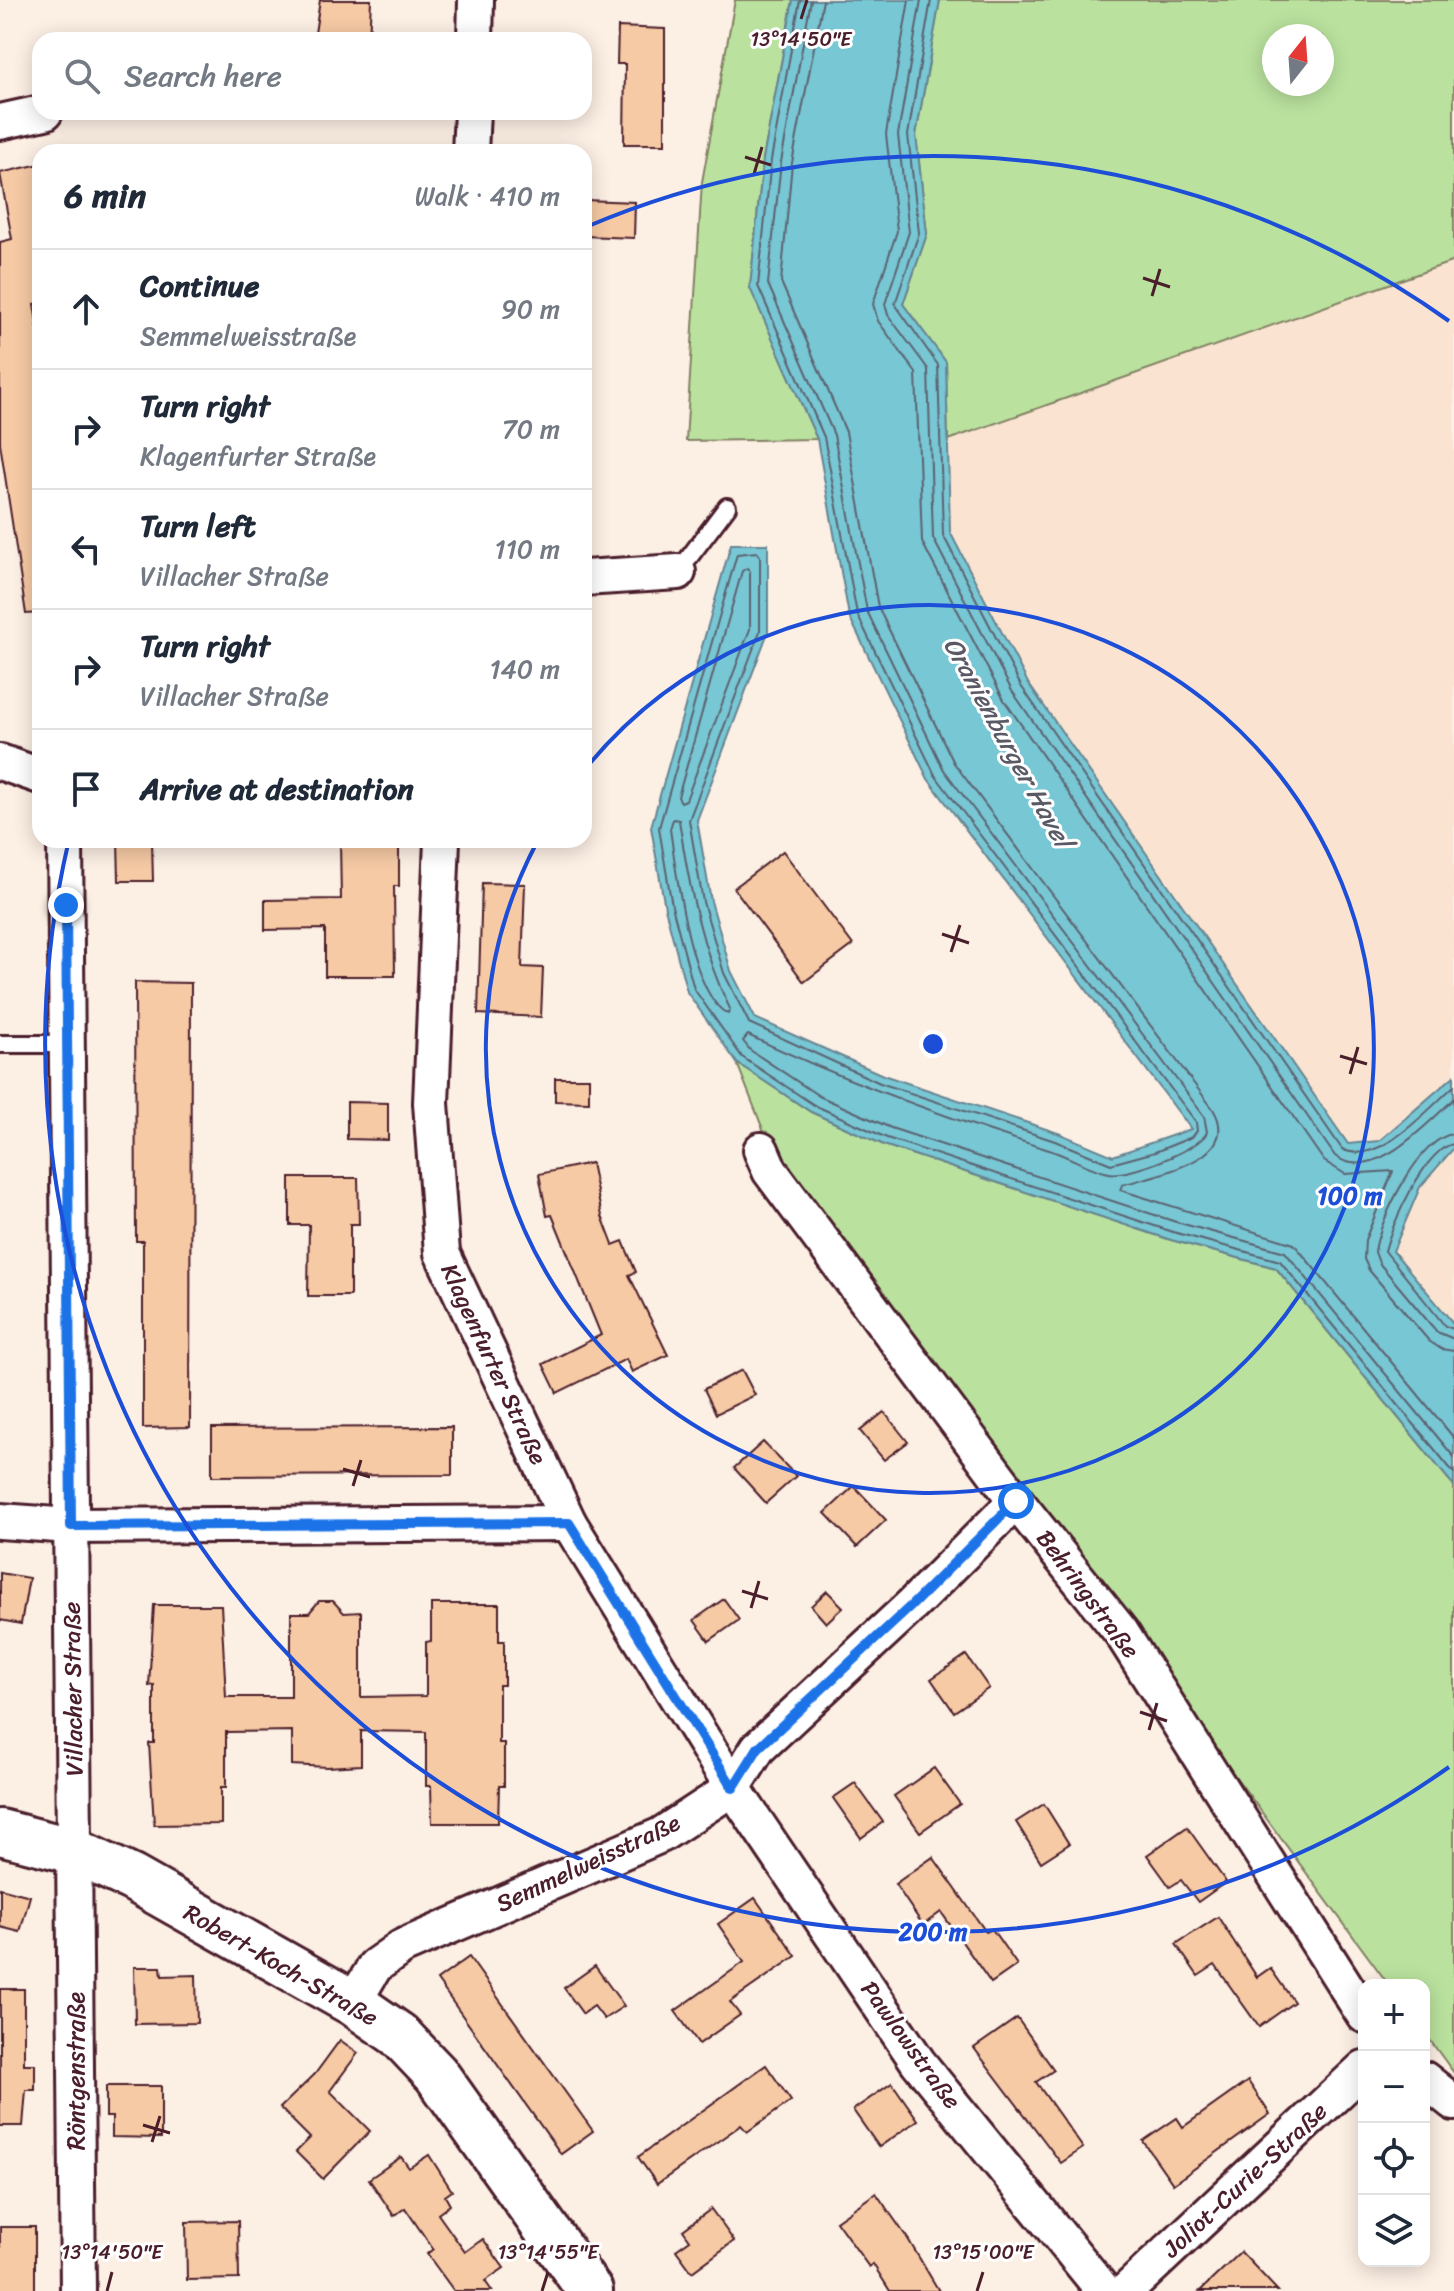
<!DOCTYPE html>
<html lang="en">
<head>
<meta charset="utf-8">
<style>
	body { margin:0; font-family:Sriracha,sans-serif; background:#f2f2f3; color:#1f2937 }
	.controls { position:absolute; right:24px; bottom:24px; display:grid; overflow:hidden; border-radius:16px; box-shadow:0 4px 20px #0003 }
	.controls button { width:72px; height:72px; display:grid; place-items:center; padding:0; border:0; border-bottom:2px solid #e0e1e3; background:#fff; color:#1f2937; font:40px sans-serif }
	.compass { position:absolute; left:1262px; top:24px; width:72px; height:72px; border-radius:50%; background:#fff; box-shadow:0 4px 20px #0003; rotate:17deg }
	.stop { position:absolute; width:24px; height:24px; margin:-18px; border:6px solid #1a73e8; border-radius:50%; background:#fff }
	.stop.end { background:#1a73e8; border-color:#fff; box-shadow:0 2px 8px #0008 }
	.list { margin:0; padding:0; list-style:none }
	h2 { display:flex; justify-content:space-between; align-items:center; height:104px; margin:0; padding:0 32px; font-size:34px }
	h2 small { font-size:26px; font-weight:400; color:#747a83 }
	.list li { display:grid; grid-template-columns:52px 1fr auto; gap:24px; align-items:center; box-sizing:border-box; height:120px; padding:0 32px; border-top:2px solid #e0e1e3 }
	.list b { display:block; font-size:30px; white-space:nowrap }
	.list p { margin:0; font-size:26px; white-space:nowrap; color:#747a83 }
	.list em { font-size:26px; font-style:normal; color:#747a83 }
	.icon { flex:none; width:44px; height:44px; fill:none; stroke:currentColor; stroke-width:2; stroke-linecap:round; stroke-linejoin:round }
	.map { position:relative; flex:none; width:1454px; height:2291px; overflow:hidden }
	.search { position:absolute; background:#fff; box-shadow:0 4px 20px #0003; left:32px; top:32px; width:560px; height:88px; display:flex; align-items:center; gap:20px; box-sizing:border-box; padding:0 28px; border-radius:24px; color:#747a83; font-size:30px }
	.panel { position:absolute; background:#fff; box-shadow:0 4px 20px #0003; left:32px; top:144px; width:560px; height:704px; border-radius:24px }
	.map>svg:first-child { display:block }
	.built { fill:#fae4d1 }
	.green { fill:#bae29e; stroke:#828064; stroke-width:2; fill-rule:evenodd }
	.water { fill:#78c7d5; stroke:#668491; stroke-width:2 }
	.lines { fill:none; stroke-linecap:round; stroke-linejoin:round }
	.shore { stroke:#5c626f; stroke-width:2 }
	.building { fill:#f6caa5; stroke:#4a1f2b; stroke-width:2 }
	.lane-casing { stroke:#4a1f2b; stroke-width:22 }
	.street-casing { stroke:#4a1f2b; stroke-width:40 }
	.secondary-casing { stroke:#4a1f2b; stroke-width:50 }
	.lane { stroke:#fff; stroke-width:16 }
	.street { stroke:#fff; stroke-width:34 }
	.secondary { stroke:#fff; stroke-width:44 }
	.route { stroke:#1a73e8; stroke-width:10 }
	.ticks { fill:none; stroke:#4a1f2b; stroke-width:3 }
	.ring { fill:none; stroke:#1d4ed8; stroke-width:4 }
	.labels { text-anchor:middle; stroke-width:6; stroke-linejoin:round; paint-order:stroke }
	.street-label { font-size:24px; fill:#4a1f2b; stroke:#fff }
	.water-label { font-size:26px; font-style:italic; fill:#5a5a66; stroke:#fff }
	.ticks-label { font-size:20px; text-anchor:middle; fill:#4a1f2b; stroke:#fff; stroke-width:6; stroke-linejoin:round; paint-order:stroke }
	.centre { fill:#1d4ed8; stroke:#fff; stroke-width:4 }
	.ring-label { font-size:24px; text-anchor:middle; font-weight:bold; fill:#1d4ed8; stroke:#fff; stroke-width:6; stroke-linejoin:round; paint-order:stroke }
</style>
</head>
<body>
<div class="map">
<svg width="1454" height="2291" viewBox="0 0 1454 2291">
	<rect width="100%" height="100%" fill="#fcefe4"/>
	<filter id="ink" filterUnits="userSpaceOnUse"><feTurbulence type="fractalNoise" baseFrequency=".0125" numOctaves="2"/><feDisplacementMap in="SourceGraphic" scale="16" xChannelSelector="R" yChannelSelector="G"/><feConvolveMatrix kernelMatrix="1 2 1 2 8 2 1 2 1" color-interpolation-filters="sRGB"/></filter>
	<g filter="url(#ink)">
		<!-- built -->
		<g class="built">
			<polygon points="1454,261 1454,1076 1378,1141 1348,1144 1028,683 950,532 948,440"/>
			<polygon points="1454,1148 1454,1324 1393,1251 1420,1187"/>
		</g>
		<!-- green -->
		<g class="green">
			<polygon points="735,0 793,0 763,159 750,287 817,439 686,441 702,182"/>
			<path d="M 940,0 L 1454,0 L 1454,261 L 948,440 L 946,362 L 903,304 L 927,234 L 916,135 ZM 1274,36 L 1322,36 L 1322,84 L 1274,84 Z"/>
			<polygon points="737,1063 811,1112 884,1145 1171,1240 1276,1268 1454,1486 1454,2073 1424,2032 1424,1985 1389,1985 1034,1503 780,1173"/>
		</g>
		<!-- water -->
		<polygon class="water" points="793,0 940,0 916,135 927,234 903,304 946,362 950,532 1028,683 1348,1144 1379,1141 1454,1076 1454,1148 1420,1187 1393,1251 1454,1324 1454,1486 1276,1268 1171,1240 884,1145 811,1112 737,1063 687,992 665,908 651,827 731,544 768,544 768,632 697,820 711,901 731,971 755,1018 883,1075 1058,1133 1113,1156 1191,1129 928,779 849,616 817,439 750,288 763,159"/>
		<g class="lines">
			<!-- shore -->
			<g class="shore">
				<polyline points="800,0 771,160 758,286 824,437 857,614 935,775 1196,1122 1197,1131 1192,1137 1155,1152 1111,1164 1055,1141 880,1083 749,1023 724,973 703,902 689,820 760,631 760,556 757,552 737,554 659,828 672,906 694,989 742,1057 814,1105 887,1138 1173,1232 1280,1261 1454,1473"/>
				<path d="M 811,0 L 781,162 L 768,284 L 834,435 L 867,611 L 944,770 L 1204,1116 L 1207,1132 C 1201,1149 1128,1177 1109,1173 C 1088,1169 1067,1155 1046,1149 C 944,1117 845,1081 748,1035 L 743,1041 L 750,1050 L 819,1096 L 891,1128 L 1176,1222 L 1285,1252 L 1454,1457"/>
				<path d="M 823,0 L 792,163 L 781,282 L 846,432 L 878,607 L 954,763 L 1213,1109 C 1244,1160 1154,1175 1122,1185 L 1120,1190 L 1294,1244 L 1454,1438"/>
				<polyline points="909,0 886,134 897,231 873,304 878,321 916,373 922,542 1004,700 1324,1161 1345,1174 1393,1171 1365,1240 1364,1259 1369,1270 1429,1341 1441,1349 1454,1351"/>
				<path d="M 921,0 L 898,135 L 909,232 L 885,304 L 888,315 L 928,369 L 933,538 L 1012,691 L 1335,1156 C 1373,1185 1427,1123 1454,1099"/>
				<path d="M 931,0 L 908,135 L 919,233 L 895,304 L 938,365 L 943,535 L 1021,686 L 1342,1149 C 1378,1168 1429,1108 1454,1086"/>
				<polygon points="747,568 750,571 750,629 686,800 681,802 678,797 742,571"/>
				<path d="M 673,819 L 679,820 C 689,885 701,950 730,1009 L 728,1014 C 690,996 676,869 670,829 Z"/>
				<path d="M 1454,1134 C 1421,1135 1378,1222 1375,1252 L 1379,1263 L 1437,1332 L 1454,1339"/>
				<path d="M 1454,1144 C 1426,1147 1391,1226 1385,1251 L 1445,1326 L 1454,1329"/>
			</g>
		</g>
		<!-- building -->
		<g class="building">
			<polygon points="320,0 371,0 369,40 314,40"/>
			<polygon points="618,27 665,29 665,144 624,144 625,64 617,64"/>
			<polygon points="40,164 40,303 34,304 40,341 40,613 26,614 0,443 0,242 12,239 0,173"/>
			<polygon points="584,200 635,202 634,238 584,236"/>
			<polygon points="118,840 152,840 153,881 119,881"/>
			<polygon points="399,840 399,886 394,886 395,976 325,976 325,929 265,930 265,900 341,899 340,841"/>
			<polygon points="783,851 853,945 804,982 734,888"/>
			<polygon points="482,883 525,884 522,967 543,968 541,1017 478,1014"/>
			<polygon points="135,982 191,983 190,1427 143,1428 143,1241 136,1241"/>
			<polygon points="555,1078 589,1078 589,1102 555,1101"/>
			<polygon points="347,1102 388,1103 388,1140 347,1139"/>
			<polygon points="591,1163 602,1216 613,1245 623,1241 636,1272 629,1275 668,1355 632,1372 626,1359 557,1393 543,1364 601,1335 552,1215 547,1216 539,1174"/>
			<polygon points="290,1178 358,1178 359,1224 350,1224 350,1296 308,1296 309,1225 290,1225"/>
			<polygon points="742,1370 755,1395 716,1414 704,1389"/>
			<polygon points="884,1412 908,1442 884,1460 860,1431"/>
			<polygon points="452,1427 452,1475 212,1476 212,1428"/>
			<polygon points="763,1442 796,1476 766,1503 734,1468"/>
			<polygon points="854,1486 886,1520 857,1547 825,1513"/>
			<polygon points="0,1573 29,1578 21,1624 0,1620"/>
			<polygon points="827,1591 843,1607 826,1623 811,1606"/>
			<polygon points="724,1599 739,1620 709,1641 694,1620"/>
			<polygon points="319,1601 333,1601 344,1613 361,1612 361,1697 426,1696 426,1642 431,1641 431,1604 499,1604 499,1641 504,1641 504,1685 499,1685 499,1743 504,1743 504,1786 499,1786 498,1823 432,1823 431,1786 426,1786 426,1732 361,1731 361,1765 327,1767 292,1765 292,1731 226,1732 226,1787 221,1787 221,1824 154,1825 149,1743 154,1743 154,1685 149,1686 154,1605 221,1605 226,1697 291,1697 291,1613 309,1613"/>
			<polygon points="966,1655 989,1688 954,1712 931,1679"/>
			<polygon points="934,1768 960,1804 920,1832 894,1796"/>
			<polygon points="855,1783 883,1822 861,1838 833,1798"/>
			<polygon points="1044,1804 1069,1844 1041,1862 1016,1822"/>
			<polygon points="1187,1827 1226,1882 1198,1902 1181,1880 1170,1887 1147,1855"/>
			<polygon points="933,1857 986,1932 992,1929 1017,1965 991,1983 941,1912 923,1925 895,1884"/>
			<polygon points="0,1888 30,1896 20,1932 0,1927"/>
			<polygon points="755,1898 796,1956 730,2002 740,2015 699,2044 675,2011 744,1962 718,1924"/>
			<polygon points="1218,1917 1257,1977 1270,1968 1294,2002 1259,2027 1215,1965 1198,1976 1176,1944"/>
			<polygon points="469,1957 593,2131 561,2154 437,1980"/>
			<polygon points="595,1966 624,2006 604,2019 594,2006 583,2014 564,1988"/>
			<polygon points="134,1967 161,1967 162,1976 196,1975 197,2023 135,2024"/>
			<polygon points="0,1989 24,1989 24,2064 35,2064 35,2090 26,2090 23,2126 0,2126"/>
			<polygon points="1017,2018 1054,2070 1036,2082 1083,2148 1061,2163 974,2048"/>
			<polygon points="340,2040 358,2053 330,2091 370,2131 323,2179 296,2152 310,2138 280,2108 315,2074"/>
			<polygon points="766,2065 791,2101 747,2132 741,2125 657,2184 638,2157"/>
			<polygon points="1248,2081 1270,2114 1173,2184 1143,2141 1177,2118 1183,2127"/>
			<polygon points="892,2083 918,2120 879,2147 853,2110"/>
			<polygon points="106,2086 161,2086 161,2138 112,2137 112,2117 106,2117"/>
			<polygon points="429,2155 452,2191 445,2196 450,2205 438,2214 465,2252 483,2239 504,2268 485,2281 492,2291 454,2291 427,2254 433,2249 405,2208 394,2216 369,2179 401,2157 409,2168"/>
			<polygon points="876,2193 908,2239 939,2291 890,2291 873,2264 869,2267 836,2221"/>
			<polygon points="711,2209 734,2241 692,2272 676,2250 690,2240 683,2230"/>
			<polygon points="238,2221 239,2279 187,2280 186,2222"/>
			<polygon points="0,2227 35,2227 35,2291 0,2290"/>
			<polygon points="1241,2252 1278,2291 1200,2291"/>
		</g>
		<g class="lines">
			<defs>
				<g id="lane">
					<polyline points="678,572 727,507"/>
					<polyline points="0,1044 68,1044"/>
				</g>
				<g id="street">
					<polyline points="475,40 476,0"/>
					<polyline points="0,122 45,112"/>
					<polyline points="470,152 472,112"/>
					<polyline points="584,578 678,572"/>
					<polyline points="0,762 40,776"/>
					<polyline points="65,840 78,2291"/>
					<polyline points="442,840 431,1103 442,1253 569,1523 733,1788 918,2062 1104,2291"/>
					<polyline points="761,1150 770,1171 1016,1501 1121,1632 1364,2015"/>
					<polyline points="0,1521 71,1526 569,1523"/>
					<polyline points="353,2003 375,1966 402,1947 661,1835 733,1788 758,1748 911,1606 1016,1501"/>
					<polyline points="1424,2079 1454,2103"/>
					<polyline points="1126,2291 1364,2068"/>
				</g>
				<polyline id="secondary" points="0,1832 74,1851 132,1878 353,2003 399,2035 436,2074 590,2291"/>
			</defs>
			<!-- lane casing -->
			<use href="#lane" class="lane-casing"/>
			<!-- street casing -->
			<use href="#street" class="street-casing"/>
			<!-- secondary casing -->
			<use href="#secondary" class="secondary-casing"/>
			<!-- lane -->
			<use href="#lane" class="lane"/>
			<!-- street -->
			<use href="#street" class="street"/>
			<!-- secondary -->
			<use href="#secondary" class="secondary"/>
		</g>
	</g>
	<g class="lines" filter="url(#ink)">
		<!-- route -->
		<polyline class="route" points="66,905 71,1526 569,1523 733,1788 758,1748 911,1606 1016,1501"/>
	</g>
	<!-- ticks -->
	<path class="ticks" d="M 801,19 L 807,0M 745,157 L 771,165M 754,174 L 762,147M 1143,278 L 1170,287M 1152,296 L 1160,269M 942,934 L 969,943M 951,952 L 960,925M 1340,1056 L 1367,1064M 1350,1074 L 1358,1047M 343,1469 L 370,1477M 353,1486 L 361,1460M 742,1591 L 768,1599M 751,1608 L 759,1581M 1140,1712 L 1167,1721M 1149,1730 L 1157,1703M 143,2125 L 170,2133M 152,2142 L 160,2116M 107,2291 L 112,2272M 542,2291 L 548,2272M 977,2291 L 983,2272"/>
	<!-- distance rings -->
	<g class="ring">
		<path d="M586 768A444 444 0 1 1 537 842"/>
		<path d="M1449 1767A888 888 0 0 1 68 844M586 227A888 888 0 0 1 1449 321"/>
	</g>
	<g class="labels">
		<!-- street labels -->
		<g class="street-label">
			<text transform="translate(494 1364) rotate(65)" y="8">Klagenfurter Straße</text>
			<text transform="translate(1088 1594) rotate(53)" y="8">Behringstraße</text>
			<text transform="translate(73 1689) rotate(-91)" y="8">Villacher Straße</text>
			<text transform="translate(588 1863) rotate(-25)" y="8">Semmelweisstraße</text>
			<text transform="translate(281 1965) rotate(30)" y="8">Robert-Koch-Straße</text>
			<text transform="translate(911 2045) rotate(54)" y="8">Pawlowstraße</text>
			<text transform="translate(76 2071) rotate(-90)" y="8">Röntgenstraße</text>
			<text transform="translate(1245 2180) rotate(-43)" y="8">Joliot-Curie-Straße</text>
		</g>
		<!-- water labels -->
		<g class="water-label">
			<text transform="translate(1008 742) rotate(61)" y="9">Oranienburger Havel</text>
		</g>
	</g>
	<g class="ticks-label">
		<text x="801" y="46">13°14'50"E</text>
		<text x="112" y="2259">13°14'50"E</text>
		<text x="548" y="2259">13°14'55"E</text>
		<text x="983" y="2259">13°15'00"E</text>
	</g>
	<circle cx="933" cy="1044" r="12" class="centre"/>
	<g class="ring-label">
		<text x="1350" y="1204">100 m</text>
		<text x="933" y="1940">200 m</text>
	</g>
</svg>
<div class="controls">
<button>+</button>
<button>−</button>
<button><svg class="icon" aria-label="locate" viewBox="0 0 24 24"><circle cx="12" cy="12" r="6"/><path d="M12 2v4M12 18v4M2 12h4M18 12h4"/></svg></button>
<button><svg class="icon" aria-label="layers" viewBox="0 0 24 24"><path d="M12 4l9 5-9 5-9-5zM3 14l9 5 9-5"/></svg></button>
</div>
<svg class="compass" viewBox="-18 -18 36 36"><path d="M0-13l5 13h-10z" fill="#e53935"/><path d="M0 13l5-13h-10z" fill="#747a83"/></svg>
<div class="stop" style="left:1016px;top:1501px"></div>
<div class="stop end" style="left:66px;top:905px"></div>
<div class="search"><svg class="icon" aria-label="search" viewBox="0 0 24 24"><circle cx="10" cy="10" r="6"/><path d="M15 15l6 6"/></svg>Search here</div>
<section class="panel">
<h2>6 min<small>Walk · 410 m</small></h2>
<ul class="list">
<li><svg class="icon" aria-label="ahead" viewBox="0 0 24 24"><path d="M12 20V5M6 11l6-6 6 6"/></svg><div><b>Continue</b><p>Semmelweisstraße</p></div><em>90 m</em></li>
<li><svg class="icon" aria-label="right" viewBox="0 0 24 24"><path d="M7 20v-9h11M14 6l5 5-5 5"/></svg><div><b>Turn right</b><p>Klagenfurter Straße</p></div><em>70 m</em></li>
<li><svg class="icon" aria-label="left" viewBox="0 0 24 24"><path d="M17 20v-9H6M10 6l-5 5 5 5"/></svg><div><b>Turn left</b><p>Villacher Straße</p></div><em>110 m</em></li>
<li><svg class="icon" aria-label="right" viewBox="0 0 24 24"><path d="M7 20v-9h11M14 6l5 5-5 5"/></svg><div><b>Turn right</b><p>Villacher Straße</p></div><em>140 m</em></li>
<li><svg class="icon" aria-label="arrive" viewBox="0 0 24 24"><path d="M6 21V4h12l-3 4 3 4H6"/></svg><div><b>Arrive at destination</b></div></li>
</ul>
</section>
</div>
</body>
</html>
